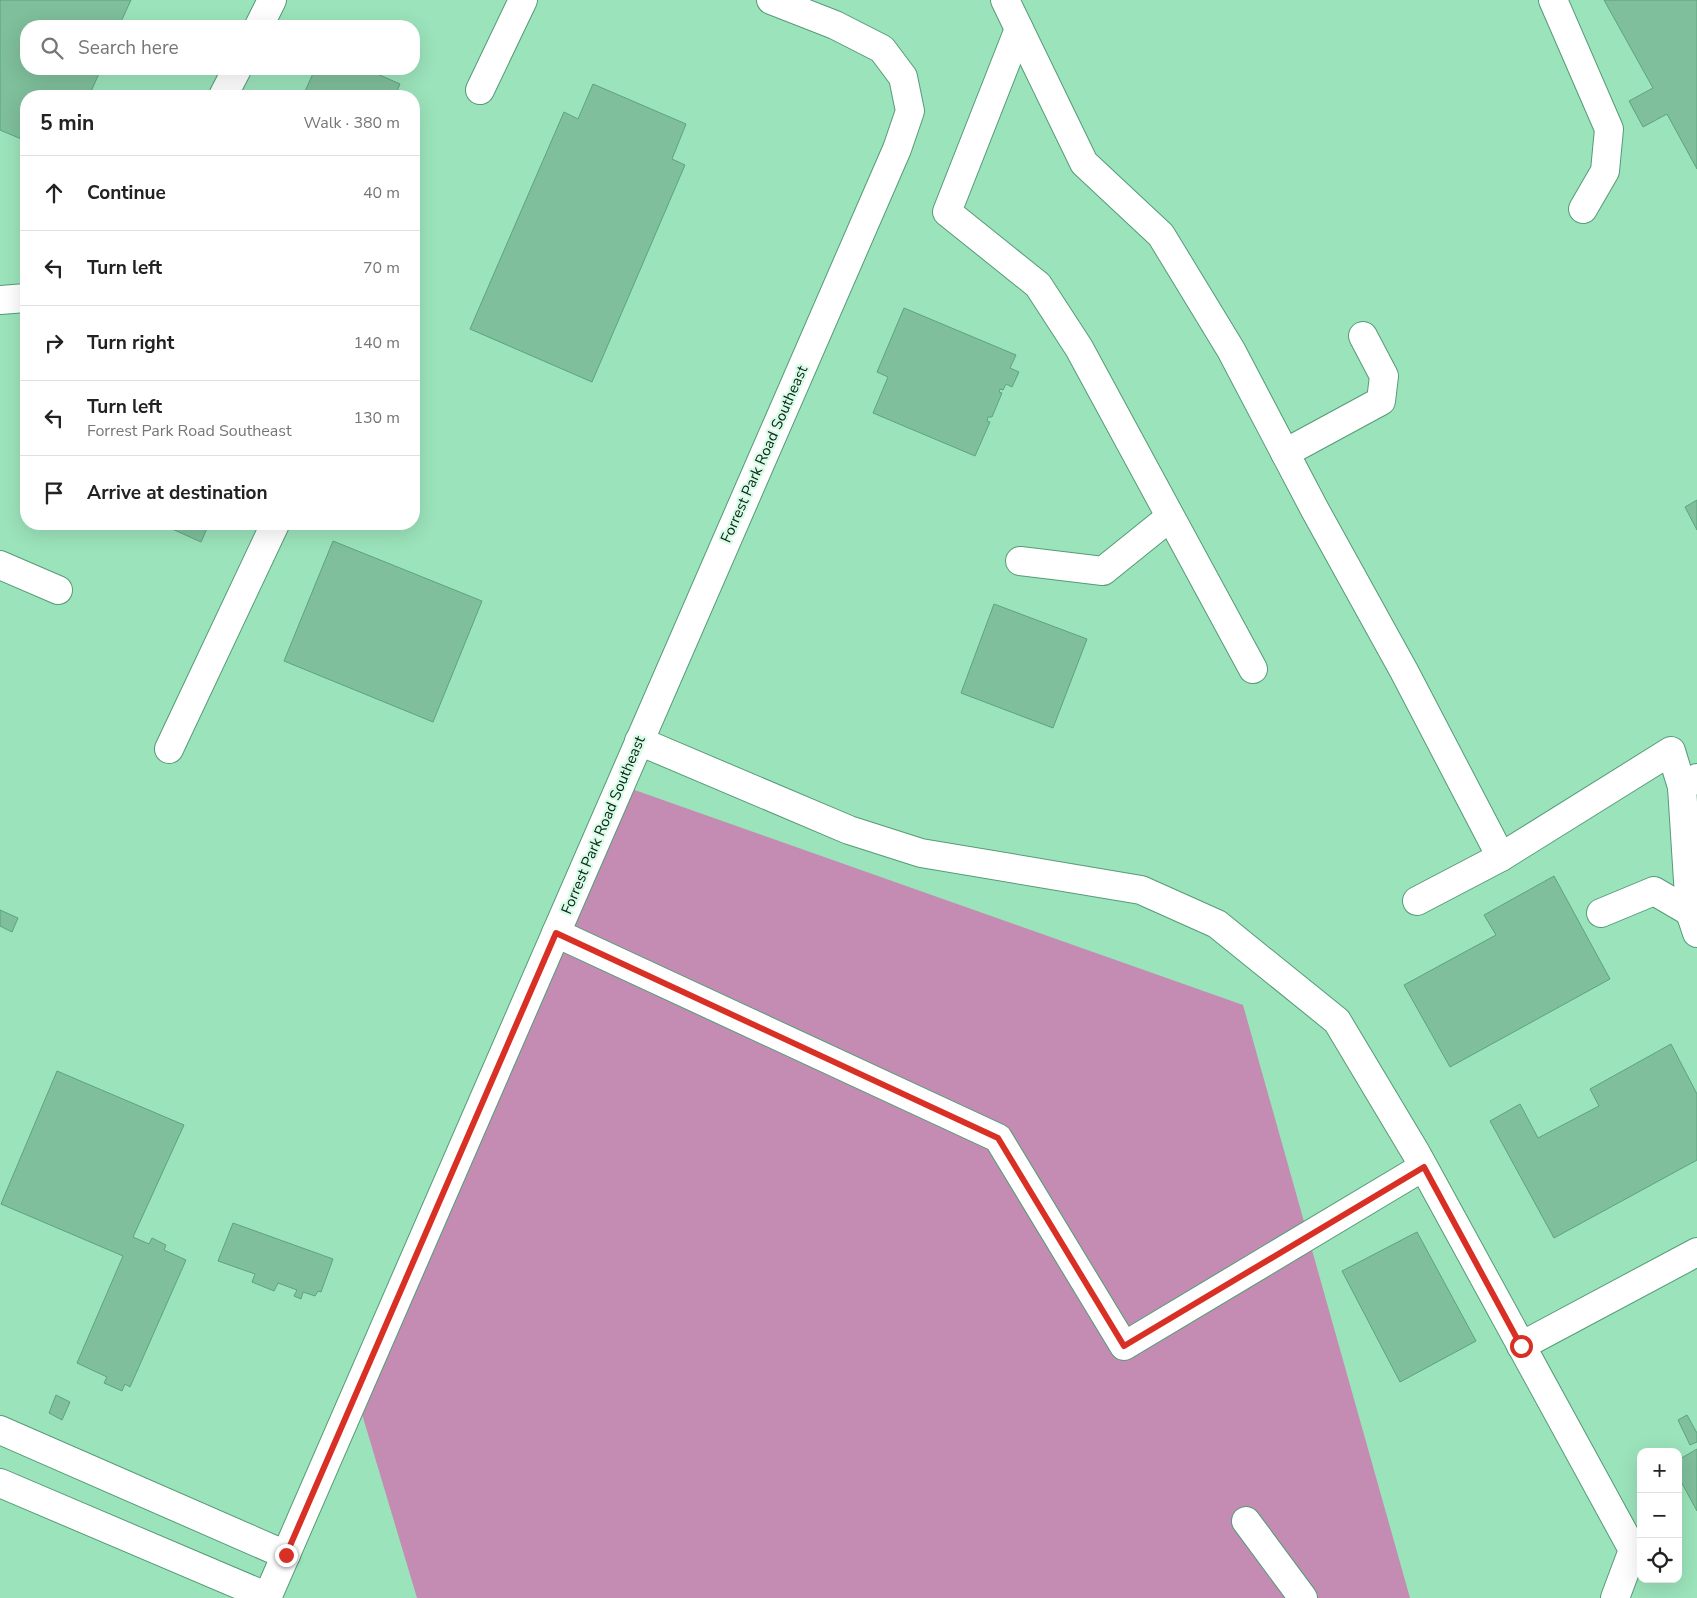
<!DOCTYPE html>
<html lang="en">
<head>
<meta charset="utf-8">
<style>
	body { margin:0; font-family:"Nunito Sans",sans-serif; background:#f2f2f2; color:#222 }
	.controls { position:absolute; right:15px; bottom:15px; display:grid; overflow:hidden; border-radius:10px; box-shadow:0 5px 20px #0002 }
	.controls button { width:45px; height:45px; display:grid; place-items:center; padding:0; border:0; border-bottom:1px solid #e0e0e0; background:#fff; color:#222; font:25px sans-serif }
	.stop { position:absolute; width:15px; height:15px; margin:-11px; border:4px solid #d93025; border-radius:50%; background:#fff }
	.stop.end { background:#d93025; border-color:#fff; box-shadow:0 1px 5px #0008 }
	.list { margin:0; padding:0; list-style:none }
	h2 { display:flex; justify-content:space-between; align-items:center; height:65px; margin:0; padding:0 20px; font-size:21px }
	h2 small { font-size:16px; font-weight:400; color:#767676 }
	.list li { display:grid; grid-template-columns:32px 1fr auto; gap:15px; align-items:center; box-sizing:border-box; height:75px; padding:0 20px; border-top:1px solid #e0e0e0 }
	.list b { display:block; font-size:19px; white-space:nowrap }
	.list p { margin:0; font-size:16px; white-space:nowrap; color:#767676 }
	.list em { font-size:16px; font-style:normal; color:#767676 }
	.icon { flex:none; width:28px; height:28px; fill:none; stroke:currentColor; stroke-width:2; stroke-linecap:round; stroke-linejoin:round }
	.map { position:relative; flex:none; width:1697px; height:1598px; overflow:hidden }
	.search { position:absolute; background:#fff; box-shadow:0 5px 20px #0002; left:20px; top:20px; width:400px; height:55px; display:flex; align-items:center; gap:12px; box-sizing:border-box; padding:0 18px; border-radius:20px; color:#767676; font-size:19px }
	.panel { position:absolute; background:#fff; box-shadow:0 5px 20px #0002; left:20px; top:90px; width:400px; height:440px; border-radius:20px }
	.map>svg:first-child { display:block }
	.forest { fill:#c48cb2 }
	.building { fill:#7fbf9b; stroke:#5da37e }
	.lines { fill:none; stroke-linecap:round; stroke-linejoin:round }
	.minor-casing { stroke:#559b77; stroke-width:30 }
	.minor { stroke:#fff; stroke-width:28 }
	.route { stroke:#d93025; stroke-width:6 }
	.labels { text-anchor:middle; stroke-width:4.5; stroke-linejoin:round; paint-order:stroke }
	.street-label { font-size:15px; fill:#062416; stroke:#d8fbe6 }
</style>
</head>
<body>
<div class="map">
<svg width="1697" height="1598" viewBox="0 0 1697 1598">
	<rect width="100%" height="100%" fill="#9be3bb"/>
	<!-- forest -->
	<polygon class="forest" points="629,788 1243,1005 1410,1598 417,1598 356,1394"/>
	<!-- building -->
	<g class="building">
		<polygon points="0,0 131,0 119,26 26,26 26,69 101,69 89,96 26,96 26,141 0,130"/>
		<polygon points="1604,0 1697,0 1697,169 1667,114 1643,127 1629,101 1653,88"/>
		<polygon points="315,69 366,69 400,84 395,96 303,96"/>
		<polygon points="593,84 686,124 672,159 685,165 592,382 470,329 564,112 578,119"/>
		<polygon points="904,308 1016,355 1010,368 1019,372 1012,387 1006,384 1003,390 1000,389 999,392 1002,393 992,417 988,417 987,421 990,422 975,456 873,413 888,377 877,372"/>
		<polygon points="1697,500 1697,530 1685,507"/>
		<polygon points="161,524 209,524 201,542"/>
		<polygon points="333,541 482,601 433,722 284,661"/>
		<polygon points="994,604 1087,639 1053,728 961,693"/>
		<polygon points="1554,876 1610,979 1450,1067 1404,985 1496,935 1484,915"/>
		<polygon points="0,910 18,918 12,932 0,926"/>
		<polygon points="1671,1044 1697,1094 1697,1160 1554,1238 1490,1121 1520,1104 1538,1138 1599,1106 1590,1089"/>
		<polygon points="57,1071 184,1125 133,1237 149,1244 152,1238 166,1245 164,1250 186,1260 130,1387 125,1384 122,1391 104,1383 107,1377 77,1363 123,1256 1,1204"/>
		<polygon points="233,1223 333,1259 321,1292 318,1291 315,1296 303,1292 301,1299 294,1296 297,1290 278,1283 274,1291 252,1282 255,1274 218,1261"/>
		<polygon points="1417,1232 1476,1341 1400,1382 1342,1271"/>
		<polygon points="56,1395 70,1402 62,1420 49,1413"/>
		<polygon points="1687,1415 1697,1433 1697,1442 1690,1445 1678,1420"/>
		<polygon points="1697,1449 1697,1511 1678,1476 1678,1460"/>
	</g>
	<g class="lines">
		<defs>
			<g id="minor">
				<polyline points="1005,0 1084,163 1161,235 1231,350 1315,510 1404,671 1501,857"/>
				<polyline points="1553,0 1609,129 1605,171 1583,209"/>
				<polyline points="259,26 272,0"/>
				<polyline points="1019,29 947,212 1038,285 1079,348 1253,669"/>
				<polyline points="480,90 523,0"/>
				<polyline points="223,96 237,69"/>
				<polyline points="0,300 26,298"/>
				<polyline points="1285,453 1381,401 1384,376 1363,336"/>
				<polyline points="1020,561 1103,571 1170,517"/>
				<polyline points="0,565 58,590"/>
				<polyline points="639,741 849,830 921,853 1141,890 1217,924 1337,1021 1416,1153 1633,1550 1615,1598"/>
				<polyline points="169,749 275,524"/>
				<polyline points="1697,778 1682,787 1690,912 1697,933"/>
				<polyline points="1417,901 1501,857 1671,751 1682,787"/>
				<polyline points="1601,913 1654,891 1690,912 1697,910"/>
				<polyline points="556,933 998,1138 1124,1346 1423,1167"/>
				<polyline points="1521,1346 1697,1252"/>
				<polyline points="0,1430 286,1555"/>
				<polyline points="0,1483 268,1597"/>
				<polyline points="1246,1521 1303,1598"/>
				<polyline points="267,1598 897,149 910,111 903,77 882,49 835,25 771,0"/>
			</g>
		</defs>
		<!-- minor casing -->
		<use href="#minor" class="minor-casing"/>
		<!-- minor -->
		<use href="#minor" class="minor"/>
	</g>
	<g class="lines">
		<!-- route -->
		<polyline class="route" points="286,1555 556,933 998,1138 1124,1346 1424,1167 1521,1346"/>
	</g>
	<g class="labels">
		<!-- street labels -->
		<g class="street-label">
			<text transform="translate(764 454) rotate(-66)" y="5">Forrest Park Road Southeast</text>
			<text transform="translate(603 825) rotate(-67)" y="5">Forrest Park Road Southeast</text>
		</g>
	</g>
</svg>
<div class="controls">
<button>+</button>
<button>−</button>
<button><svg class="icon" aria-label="locate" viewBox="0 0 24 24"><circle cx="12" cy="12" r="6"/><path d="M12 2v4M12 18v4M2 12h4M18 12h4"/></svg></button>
</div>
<div class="stop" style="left:1521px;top:1346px"></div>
<div class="stop end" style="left:286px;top:1555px"></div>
<div class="search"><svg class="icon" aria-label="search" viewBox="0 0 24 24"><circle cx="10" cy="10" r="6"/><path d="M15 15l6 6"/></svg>Search here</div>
<section class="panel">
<h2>5 min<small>Walk · 380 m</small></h2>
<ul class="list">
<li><svg class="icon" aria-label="ahead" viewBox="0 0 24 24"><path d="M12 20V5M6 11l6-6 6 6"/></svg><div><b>Continue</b></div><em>40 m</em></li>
<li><svg class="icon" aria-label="left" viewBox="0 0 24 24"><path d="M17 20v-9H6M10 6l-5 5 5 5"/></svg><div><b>Turn left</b></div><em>70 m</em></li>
<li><svg class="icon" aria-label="right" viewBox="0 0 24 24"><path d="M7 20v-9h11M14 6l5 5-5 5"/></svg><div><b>Turn right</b></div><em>140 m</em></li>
<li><svg class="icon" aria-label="left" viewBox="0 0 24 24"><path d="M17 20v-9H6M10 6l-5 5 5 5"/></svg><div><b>Turn left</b><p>Forrest Park Road Southeast</p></div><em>130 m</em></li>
<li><svg class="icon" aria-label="arrive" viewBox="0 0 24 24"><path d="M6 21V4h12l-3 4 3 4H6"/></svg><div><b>Arrive at destination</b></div></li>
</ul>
</section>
</div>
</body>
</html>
